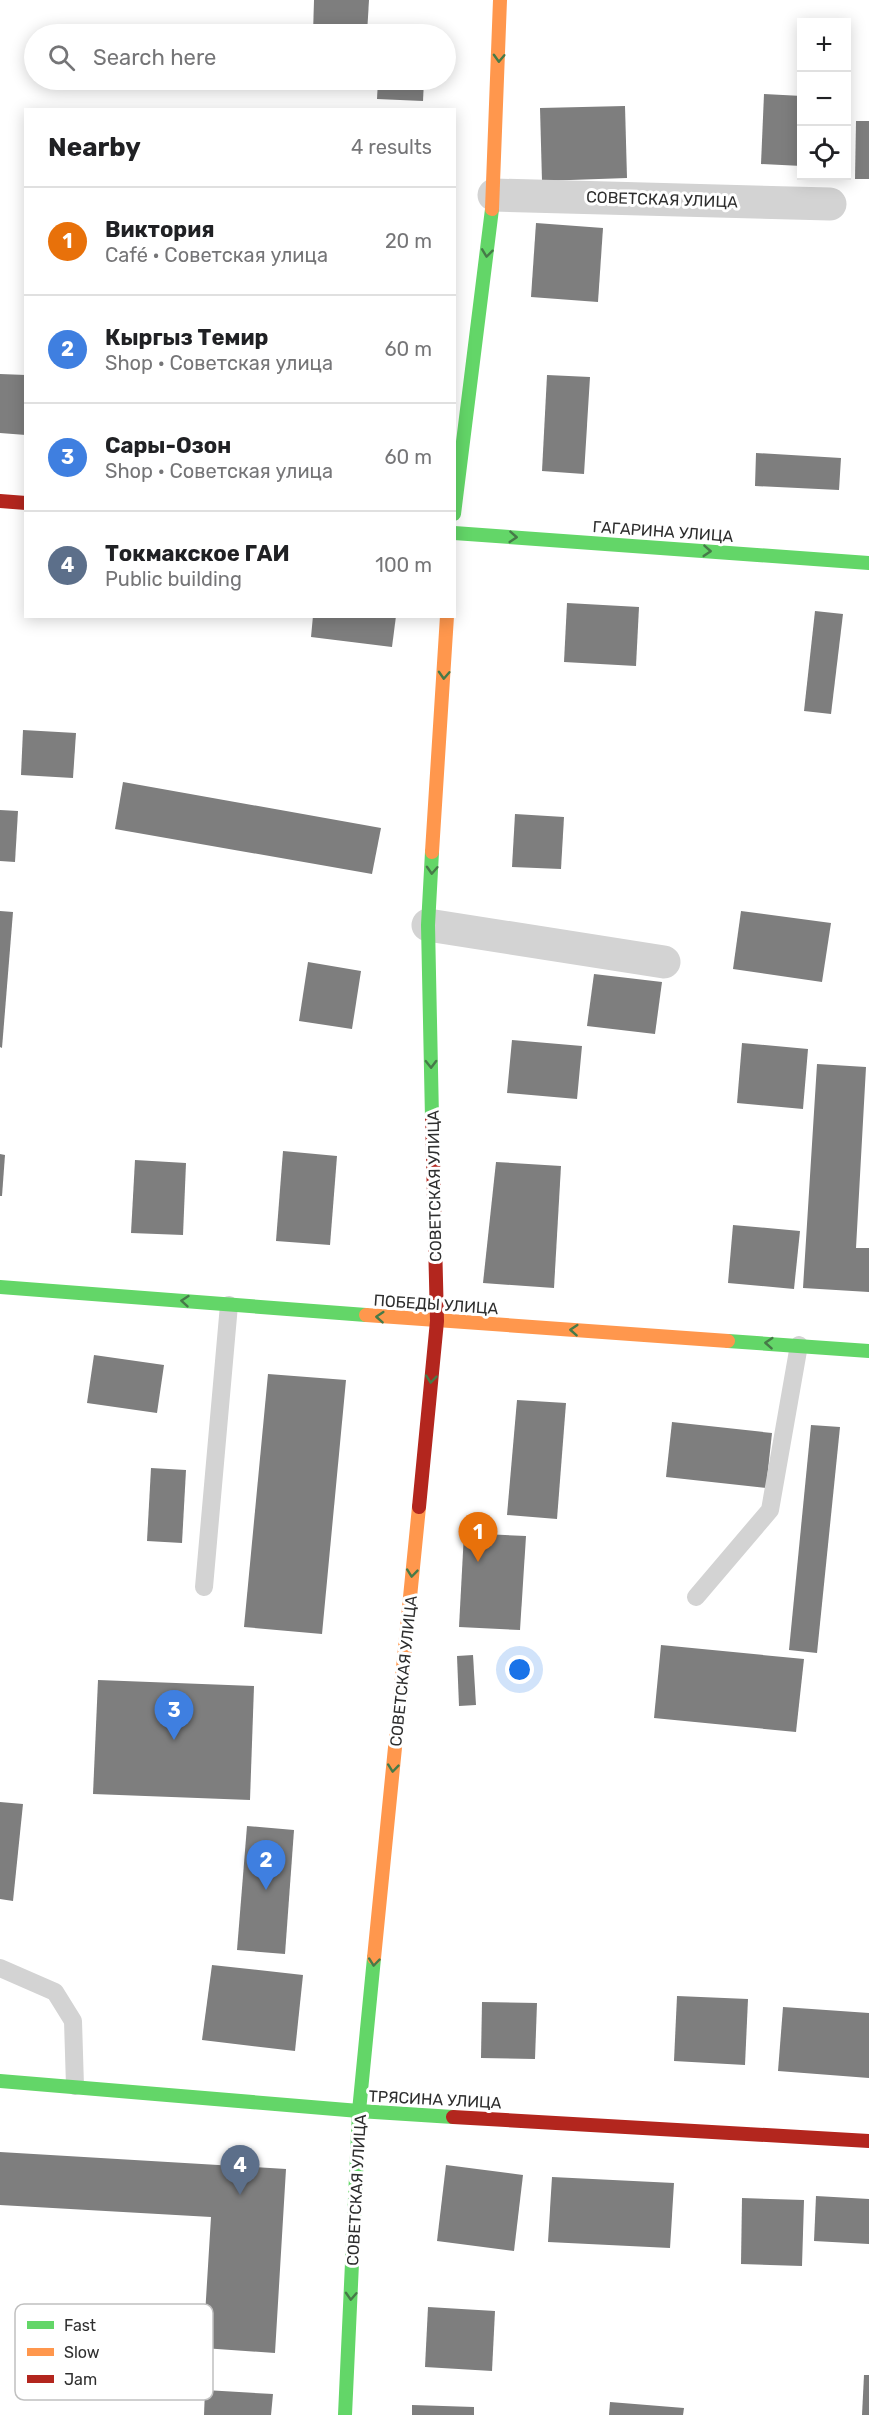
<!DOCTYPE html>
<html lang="en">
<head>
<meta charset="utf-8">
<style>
	body { margin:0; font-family:Rubik,sans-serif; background:#f2f2f2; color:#202124 }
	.controls { position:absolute; right:18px; top:18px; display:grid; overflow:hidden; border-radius:0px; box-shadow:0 3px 15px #0003 }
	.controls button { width:54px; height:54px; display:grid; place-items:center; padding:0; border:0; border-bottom:2px solid #e0e0e0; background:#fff; color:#202124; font:30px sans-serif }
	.you { position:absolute; left:520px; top:1670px; width:21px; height:21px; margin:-15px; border:4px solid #fff; border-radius:50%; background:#1a73e8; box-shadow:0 0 0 9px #1a73e833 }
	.badge { display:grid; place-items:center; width:39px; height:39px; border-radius:50%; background:#0f766e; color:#fff; font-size:20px; font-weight:700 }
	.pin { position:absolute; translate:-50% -50px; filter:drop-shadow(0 2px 3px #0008) }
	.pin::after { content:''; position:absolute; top:32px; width:21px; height:18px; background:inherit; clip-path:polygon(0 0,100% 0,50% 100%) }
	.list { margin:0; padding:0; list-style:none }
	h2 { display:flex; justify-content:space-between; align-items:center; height:78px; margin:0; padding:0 24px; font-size:26px }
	h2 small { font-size:20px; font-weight:400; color:#757577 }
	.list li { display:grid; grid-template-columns:39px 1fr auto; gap:18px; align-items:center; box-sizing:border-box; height:108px; padding:0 24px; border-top:2px solid #e0e0e0 }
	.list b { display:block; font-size:22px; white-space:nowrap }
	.list p { margin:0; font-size:20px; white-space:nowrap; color:#757577 }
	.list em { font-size:20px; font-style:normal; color:#757577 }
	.icon { flex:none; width:33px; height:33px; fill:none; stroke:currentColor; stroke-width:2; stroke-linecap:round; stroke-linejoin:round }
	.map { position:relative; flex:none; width:869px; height:2415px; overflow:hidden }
	.search { position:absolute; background:#fff; box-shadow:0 3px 15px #0003; left:24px; top:24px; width:432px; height:66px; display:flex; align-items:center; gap:15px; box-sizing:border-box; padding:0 21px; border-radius:33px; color:#757577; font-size:22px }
	.panel { position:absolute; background:#fff; box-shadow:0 3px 15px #0003; left:24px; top:108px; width:432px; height:510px; border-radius:0px }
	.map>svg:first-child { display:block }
	.building { fill:#7e7e7e }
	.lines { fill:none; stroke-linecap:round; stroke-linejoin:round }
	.lane { stroke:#d3d3d3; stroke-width:18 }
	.street { stroke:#d3d3d3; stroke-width:33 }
	.fast { stroke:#63d668; stroke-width:14 }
	.slow { stroke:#ff974d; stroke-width:14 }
	.jam { stroke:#b3261e; stroke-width:14 }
	.oneway { stroke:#467a48 }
	.labels { text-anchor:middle; stroke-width:6; stroke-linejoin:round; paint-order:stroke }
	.street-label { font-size:16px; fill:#2e2e2e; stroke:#fff }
	.key { fill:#fff; stroke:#c0c0c0; stroke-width:1.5 }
	.key-label { font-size:16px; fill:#2e2e2e }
</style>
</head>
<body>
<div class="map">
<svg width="869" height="2415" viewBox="0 0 869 2415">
	<rect width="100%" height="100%" fill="#fff"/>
	<!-- building -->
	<g class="building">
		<polygon points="314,0 369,0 367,34 313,34"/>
		<polygon points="310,80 365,80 365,85 310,83"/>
		<polygon points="378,80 424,80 423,101 377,99"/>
		<polygon points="764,94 802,96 802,166 761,164"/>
		<polygon points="625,106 627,178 542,181 540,108"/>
		<polygon points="856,121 869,121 869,179 855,179"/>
		<polygon points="536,223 603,228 598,302 531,297"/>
		<polygon points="0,374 26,375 26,435 0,433"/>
		<polygon points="547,375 590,377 584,474 542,471"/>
		<polygon points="756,453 841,458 839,490 755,486"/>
		<polygon points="567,603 639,607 636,666 564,662"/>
		<polygon points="815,611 843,614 831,714 804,711"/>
		<polygon points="313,616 396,616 392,647 311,637"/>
		<polygon points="23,730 76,733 73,778 21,775"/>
		<polygon points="123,782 381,828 372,874 115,829"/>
		<polygon points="0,810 18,811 15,862 0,861"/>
		<polygon points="515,814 564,817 561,869 512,867"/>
		<polygon points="0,911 13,912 2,1048 0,1047"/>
		<polygon points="741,911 831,923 822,982 733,969"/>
		<polygon points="308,962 361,971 352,1029 299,1021"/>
		<polygon points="594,974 662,982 655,1034 587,1026"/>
		<polygon points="512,1040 582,1046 577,1099 507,1093"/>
		<polygon points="742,1043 808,1049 803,1109 737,1103"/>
		<polygon points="817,1064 866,1067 856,1248 869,1248 869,1292 803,1288"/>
		<polygon points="283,1151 337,1156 330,1245 276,1241"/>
		<polygon points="0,1154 5,1155 2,1196 0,1196"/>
		<polygon points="135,1160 186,1163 183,1235 131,1233"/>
		<polygon points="496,1162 561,1166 554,1288 483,1283"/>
		<polygon points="733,1225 800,1231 794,1289 728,1283"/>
		<polygon points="94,1355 164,1365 157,1413 87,1403"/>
		<polygon points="268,1374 346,1380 322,1634 244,1627"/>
		<polygon points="517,1400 566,1403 557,1519 507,1515"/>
		<polygon points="672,1422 772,1433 766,1488 666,1477"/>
		<polygon points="811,1425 840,1427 817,1653 789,1650"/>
		<polygon points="151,1468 186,1470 182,1543 147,1541"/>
		<polygon points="464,1533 526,1536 520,1630 459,1627"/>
		<polygon points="661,1645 804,1659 796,1732 654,1718"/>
		<polygon points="473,1655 476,1705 459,1706 457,1656"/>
		<polygon points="98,1680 254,1686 250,1800 93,1794"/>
		<polygon points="0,1802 23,1804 13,1901 0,1899"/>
		<polygon points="247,1826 294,1830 285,1954 237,1950"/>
		<polygon points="212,1965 303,1975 295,2051 202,2040"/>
		<polygon points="677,1996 748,1999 745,2065 674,2061"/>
		<polygon points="482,2002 537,2003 535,2059 481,2058"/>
		<polygon points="783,2007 869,2013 869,2078 778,2071"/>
		<polygon points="0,2152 286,2169 275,2353 203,2348 211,2217 0,2205"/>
		<polygon points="446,2165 523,2175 514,2251 437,2241"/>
		<polygon points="552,2177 674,2183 670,2248 548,2242"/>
		<polygon points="816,2196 869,2199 869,2244 814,2241"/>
		<polygon points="742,2198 804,2200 802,2266 741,2264"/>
		<polygon points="428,2307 495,2311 492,2371 425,2367"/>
		<polygon points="864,2375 869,2375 869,2415 862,2415"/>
		<polygon points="205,2390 273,2394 271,2415 204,2415"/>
		<polygon points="610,2402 684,2408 683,2415 609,2415"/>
		<polygon points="412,2405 474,2407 474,2415 412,2415"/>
	</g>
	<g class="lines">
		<!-- lane -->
		<g class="lane">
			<polyline points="204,1587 229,1305"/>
			<polyline points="696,1597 770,1510 799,1345"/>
			<polyline points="0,1968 55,1992 73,2021 75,2086"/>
		</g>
		<!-- street -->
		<g class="street">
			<polyline points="494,195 830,204"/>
			<polyline points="428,925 664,962"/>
		</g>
		<!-- fast -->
		<g class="fast">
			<polyline points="454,514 492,209"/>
			<polyline points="454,533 869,563"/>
			<polyline points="432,1118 428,925 432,852"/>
			<polyline points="0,1287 366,1315"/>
			<polyline points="728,1341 869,1351"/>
			<polyline points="0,2081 359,2111 453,2117"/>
			<polyline points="345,2415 359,2111 374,1958"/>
		</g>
		<!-- slow -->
		<g class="slow">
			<polyline points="492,209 500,0"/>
			<polyline points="432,852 447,616"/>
			<polyline points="366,1315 728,1341"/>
			<polyline points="374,1958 419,1507"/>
		</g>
		<!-- jam -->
		<g class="jam">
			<polyline points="0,501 26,503"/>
			<polyline points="419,1507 437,1321 432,1118"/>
			<polyline points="453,2117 869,2141"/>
		</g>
	</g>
	<!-- one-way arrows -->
	<defs><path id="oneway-chevron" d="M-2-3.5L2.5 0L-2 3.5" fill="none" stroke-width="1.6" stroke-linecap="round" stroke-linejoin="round" transform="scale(1.5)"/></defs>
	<g class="oneway">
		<use href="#oneway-chevron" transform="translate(499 58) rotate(92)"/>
		<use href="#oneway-chevron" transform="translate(487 253) rotate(97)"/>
		<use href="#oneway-chevron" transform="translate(513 537) rotate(4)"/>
		<use href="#oneway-chevron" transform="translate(707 551) rotate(4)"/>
		<use href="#oneway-chevron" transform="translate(444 675) rotate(93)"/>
		<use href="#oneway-chevron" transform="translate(432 870) rotate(93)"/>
		<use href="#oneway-chevron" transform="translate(431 1064) rotate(89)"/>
		<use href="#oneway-chevron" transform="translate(185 1301) rotate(-175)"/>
		<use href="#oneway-chevron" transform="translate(380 1317) rotate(-176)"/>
		<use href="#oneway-chevron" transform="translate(574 1330) rotate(-176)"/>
		<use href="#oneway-chevron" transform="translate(769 1343) rotate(-176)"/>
		<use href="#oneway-chevron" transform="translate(431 1379) rotate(96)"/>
		<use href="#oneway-chevron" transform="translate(412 1573) rotate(96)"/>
		<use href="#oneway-chevron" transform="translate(393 1768) rotate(96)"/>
		<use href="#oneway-chevron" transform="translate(374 1962) rotate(96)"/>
		<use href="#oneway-chevron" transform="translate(351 2296) rotate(93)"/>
	</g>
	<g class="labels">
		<!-- street labels -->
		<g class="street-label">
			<text transform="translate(662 199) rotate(2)" y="6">СОВЕТСКАЯ УЛИЦА</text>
			<text transform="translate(663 531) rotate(4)" y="6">ГАГАРИНА УЛИЦА</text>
			<text transform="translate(434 1186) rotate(-91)" y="6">СОВЕТСКАЯ УЛИЦА</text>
			<text transform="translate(436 1304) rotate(4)" y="6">ПОБЕДЫ УЛИЦА</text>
			<text transform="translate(403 1671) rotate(-84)" y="6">СОВЕТСКАЯ УЛИЦА</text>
			<text transform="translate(435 2099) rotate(3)" y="6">ТРЯСИНА УЛИЦА</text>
			<text transform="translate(356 2190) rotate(-87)" y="6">СОВЕТСКАЯ УЛИЦА</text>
		</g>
	</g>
	<!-- legend -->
	<rect x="15" y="2304" width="198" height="96" rx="9" class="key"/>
	<rect x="27" y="2321" width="27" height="8" fill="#63d668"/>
	<rect x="27" y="2348" width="27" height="8" fill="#ff974d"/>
	<rect x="27" y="2375" width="27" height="8" fill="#b3261e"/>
	<g class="key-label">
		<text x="64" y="2331">Fast</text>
		<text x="64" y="2358">Slow</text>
		<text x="64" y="2385">Jam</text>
	</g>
</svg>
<div class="controls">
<button>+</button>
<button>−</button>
<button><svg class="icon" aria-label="locate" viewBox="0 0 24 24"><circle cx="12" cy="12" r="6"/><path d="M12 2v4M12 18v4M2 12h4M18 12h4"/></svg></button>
</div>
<div class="you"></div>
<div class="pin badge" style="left:478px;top:1562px;background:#e8710a">1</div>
<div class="pin badge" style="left:266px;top:1890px;background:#3f7fe0">2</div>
<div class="pin badge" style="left:174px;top:1740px;background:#3f7fe0">3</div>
<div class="pin badge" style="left:240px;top:2195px;background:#5c6f8a">4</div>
<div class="search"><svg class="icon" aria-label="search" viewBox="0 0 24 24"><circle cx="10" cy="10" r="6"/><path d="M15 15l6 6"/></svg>Search here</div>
<section class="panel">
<h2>Nearby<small>4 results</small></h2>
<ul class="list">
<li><span class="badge" style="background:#e8710a">1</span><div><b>Виктория</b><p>Café · Советская улица</p></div><em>20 m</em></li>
<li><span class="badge" style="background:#3f7fe0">2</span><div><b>Кыргыз Темир</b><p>Shop · Советская улица</p></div><em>60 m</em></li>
<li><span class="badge" style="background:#3f7fe0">3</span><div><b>Сары-Озон</b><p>Shop · Советская улица</p></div><em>60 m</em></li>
<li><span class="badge" style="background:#5c6f8a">4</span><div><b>Токмакское ГАИ</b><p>Public building</p></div><em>100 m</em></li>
</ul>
</section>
</div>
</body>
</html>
